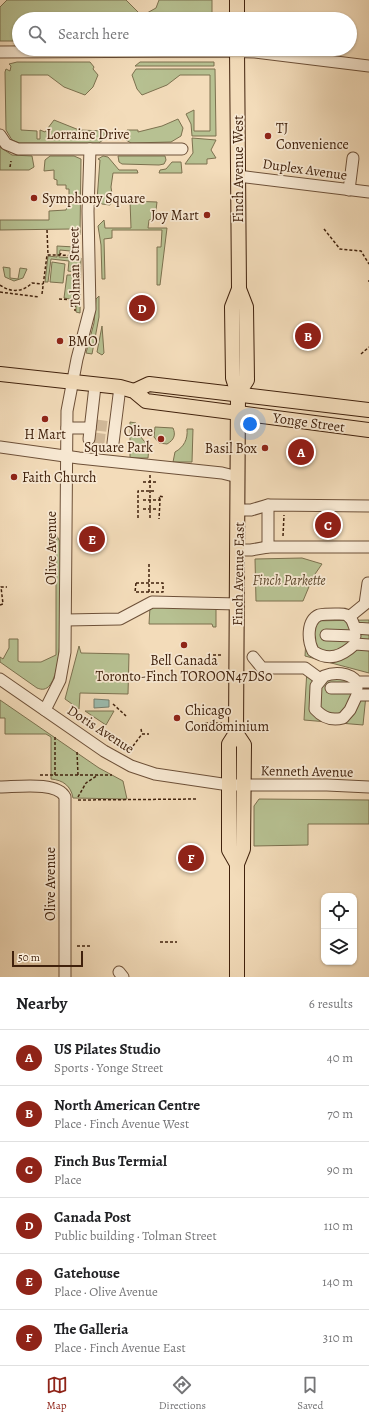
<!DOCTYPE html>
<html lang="en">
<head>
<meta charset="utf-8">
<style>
	body { margin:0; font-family:Alegreya,serif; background:#f6f6f6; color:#202124 }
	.controls { position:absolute; right:12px; bottom:12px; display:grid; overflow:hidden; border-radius:8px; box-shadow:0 1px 3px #0004 }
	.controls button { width:36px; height:36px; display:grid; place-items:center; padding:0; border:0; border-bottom:1px solid #e0e0e0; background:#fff; color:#202124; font:20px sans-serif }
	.scale { position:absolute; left:12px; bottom:10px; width:71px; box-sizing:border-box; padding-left:4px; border:2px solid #40210c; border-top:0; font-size:11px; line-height:14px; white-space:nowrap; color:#40210c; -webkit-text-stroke:3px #f7e8d2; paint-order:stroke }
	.you { position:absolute; left:250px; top:424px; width:14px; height:14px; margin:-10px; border:3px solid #fff; border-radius:50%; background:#1a73e8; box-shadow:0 0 0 6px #1a73e833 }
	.badge { display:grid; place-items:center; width:26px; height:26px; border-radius:50%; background:#8f2418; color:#fff; font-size:13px; font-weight:700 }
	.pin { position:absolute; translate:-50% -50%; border:2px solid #fff; box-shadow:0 1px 4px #0006 }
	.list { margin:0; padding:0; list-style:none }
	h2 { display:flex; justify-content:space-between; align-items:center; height:52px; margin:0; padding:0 16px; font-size:17px }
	h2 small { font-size:13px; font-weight:400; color:#757577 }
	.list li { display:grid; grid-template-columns:26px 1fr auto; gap:12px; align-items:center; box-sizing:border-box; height:56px; padding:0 16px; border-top:1px solid #e0e0e0 }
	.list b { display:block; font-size:15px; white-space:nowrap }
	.list p { margin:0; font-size:13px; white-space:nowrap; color:#757577 }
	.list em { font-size:13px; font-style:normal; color:#757577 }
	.icon { flex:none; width:22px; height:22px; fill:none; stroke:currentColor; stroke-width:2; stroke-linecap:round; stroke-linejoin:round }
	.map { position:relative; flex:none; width:369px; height:977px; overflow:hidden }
	.search { position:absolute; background:#fff; box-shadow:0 1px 3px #0004; left:12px; right:12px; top:12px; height:44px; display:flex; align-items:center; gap:10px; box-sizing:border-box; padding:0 14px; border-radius:22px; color:#757577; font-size:15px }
	.sheet { height:388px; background:#fff }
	nav { display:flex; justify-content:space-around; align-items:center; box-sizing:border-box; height:56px; border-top:1px solid #e0e0e0; background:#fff; font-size:11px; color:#757577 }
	nav a { display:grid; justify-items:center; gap:2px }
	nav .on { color:#8f2418 }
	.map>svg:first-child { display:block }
	.green { fill:#b7c192; stroke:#7c714f }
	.water { fill:#9bbcaf; stroke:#777e6e }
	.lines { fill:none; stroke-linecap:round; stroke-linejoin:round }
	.minor-tunnel { stroke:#cfb797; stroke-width:11; stroke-dasharray:11 5.5; stroke-linecap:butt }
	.minor-casing { stroke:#6d5038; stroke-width:13 }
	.major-casing { stroke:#40210c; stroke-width:16 }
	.path { stroke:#40210c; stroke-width:1.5; stroke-dasharray:3 2; stroke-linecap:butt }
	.minor { stroke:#f7e8d2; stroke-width:11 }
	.major { stroke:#f3dcba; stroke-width:14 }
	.poi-dot { fill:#8f2418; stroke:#f7e8d2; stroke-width:1.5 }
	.labels { text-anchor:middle; stroke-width:3.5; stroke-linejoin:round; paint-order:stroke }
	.poi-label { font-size:14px; fill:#40210c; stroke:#f7e8d2; text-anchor:start }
	.street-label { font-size:14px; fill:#40210c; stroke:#f7e8d2 }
	.park-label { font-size:14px; font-style:italic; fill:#5e492e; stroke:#f7e8d2 }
</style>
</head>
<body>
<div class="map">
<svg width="369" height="977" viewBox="0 0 369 977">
	<rect width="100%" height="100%" fill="#f3dcba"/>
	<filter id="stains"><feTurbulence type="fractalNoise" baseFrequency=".005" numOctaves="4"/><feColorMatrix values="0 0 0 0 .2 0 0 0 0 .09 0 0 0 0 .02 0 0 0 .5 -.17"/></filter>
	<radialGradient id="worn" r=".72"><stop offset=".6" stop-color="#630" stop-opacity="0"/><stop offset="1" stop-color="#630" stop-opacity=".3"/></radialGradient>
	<!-- green -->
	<g class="green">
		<polygon points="7,0 126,0 139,13 147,13 156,8 159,0 212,0 212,19 19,19 19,41 0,41 0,7"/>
		<polygon points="17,62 90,62 94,67 93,69 98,75 93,87 85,95 64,87 48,75 21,75 21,130 37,131 37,139 40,139 40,130 45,132 54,120 79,130 105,131 104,139 99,143 19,143 12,140 6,130 5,72 6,69 10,71 11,66 9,64"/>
		<polygon points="140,62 214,62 214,66 135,66"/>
		<polygon points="136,69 215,69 216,136 192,136 191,124 186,114 194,110 194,131 210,131 210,75 180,75 167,85 142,95 137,89 132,75"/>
		<polygon points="178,119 183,128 181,136 171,142 131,143 126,140 127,130 138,130 138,132 162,126"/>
		<polygon points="192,138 216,140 211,150 216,158 207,159 207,164 185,164 193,153"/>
		<polygon points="0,147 12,155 32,156 34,167 29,170 0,170"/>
		<polygon points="50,156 74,156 81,159 80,235 72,237 72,229 0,230 0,220 49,220 49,211 66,210 67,207 69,206 69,189 66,189 66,185 57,185 57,180 54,179 54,170 44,171 45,160"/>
		<polygon points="103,156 108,157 119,170 137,170 138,173 113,173 111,187 113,201 110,205 102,204 97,200 100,160 98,159"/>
		<polygon points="118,156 165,156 166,160 164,164 159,165 122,164 119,162"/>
		<polygon points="172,162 181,162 182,173 159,173 160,170 166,169"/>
		<polygon points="130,201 157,202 155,218 149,220 148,228 167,228 160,285 157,285 157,247 161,247 162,230 112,230 112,238 104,239 105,279 102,279 101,245 98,226 104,220 105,228 131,228"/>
		<polygon points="57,246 75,247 75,255 70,255 70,251 60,250 59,257 81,258 80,313 76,312 76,300 64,298 67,275 75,275 75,272 68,271 69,261 51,259 48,282 45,282 48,256 57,257"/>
		<polygon points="52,262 65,264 63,283 50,282"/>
		<polygon points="3,267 10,268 10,278 18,279 20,268 27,269 23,278 14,281 5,277"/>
		<polygon points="99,296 99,317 92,354 86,353 94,323 96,299"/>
		<polygon points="102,326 104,353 102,355 97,352"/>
		<polygon points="130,422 136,423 140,436 149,447 148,458 130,458"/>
		<path d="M 155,427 L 173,428 C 176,435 174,440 167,444 L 159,443 L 154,437 Z"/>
		<path d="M 187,429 L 193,429 L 192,462 L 173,462 L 175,452 C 184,447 188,439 187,429 Z"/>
		<path d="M 56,534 L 60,542 C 60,571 66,665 50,685 C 46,690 42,690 37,688 L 0,662 L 0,657 L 3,659 L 9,648 L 9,639 L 18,639 L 18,661 L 20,662 L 41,662 L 56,655 Z"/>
		<polygon points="302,558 322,564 313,577 303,601 256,601 255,559"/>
		<polygon points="150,607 216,607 216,627 213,627 212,624 149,624"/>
		<polygon points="369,620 369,673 305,656 307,621"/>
		<polygon points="79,646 81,653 129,654 128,694 80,693 79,709 65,699"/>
		<polygon points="307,669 367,685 363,725 304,720"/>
		<path d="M 0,700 L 99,768 L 123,781 L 127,799 L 73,798 C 71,786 63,780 51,779 L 51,737 L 46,734 L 5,734 L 5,718 L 0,718 Z"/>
		<polygon points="85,711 114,711 106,725"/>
		<polygon points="259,799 369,800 369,824 308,824 308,845 254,846 254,806"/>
	</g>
	<!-- water -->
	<polygon class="water" points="94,699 109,700 109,707 94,708"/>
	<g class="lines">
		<!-- minor-tunnel -->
		<g class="minor-tunnel">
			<polyline points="96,425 112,427"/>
			<polyline points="94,438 110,440"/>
		</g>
		<defs>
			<g id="minor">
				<polyline points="0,52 218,51 255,52 369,66"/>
				<polyline points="0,135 6,144 18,149 182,149"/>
				<polyline points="238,176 369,192"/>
				<polyline points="349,190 353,158"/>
				<polyline points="67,428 90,428"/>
				<polyline points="89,439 95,386"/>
				<polyline points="113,443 120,387"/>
				<polyline points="0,447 79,458 222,473 238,477"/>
				<polyline points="238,510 251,510 268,505 369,506"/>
				<polyline points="268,547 268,505"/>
				<polyline points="238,550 251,550 268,547 369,547"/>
				<polyline points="349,617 365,604 368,583"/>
				<polyline points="66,620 120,619 152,602 238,604"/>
				<path d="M 369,629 L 355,628 C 354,625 352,620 350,617 C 346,613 340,614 335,614 C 330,614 324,614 319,615 C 306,621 308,641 313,651 C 329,662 342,656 355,644 L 369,645"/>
				<polyline points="326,635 355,636"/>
				<polyline points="253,657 262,668 305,668 320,679"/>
				<polyline points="0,679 104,751 131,766 155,774 229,785 327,785 369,787"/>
				<path d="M 369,682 L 357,682 C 349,672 334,672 324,676 L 316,686 L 315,709 C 323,718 331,721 343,718 L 350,710 L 357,695 L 369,695"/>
				<polyline points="331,688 357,688"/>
				<polyline points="45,710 60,680 65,652 67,411 77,359 90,309 88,211 90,149"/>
				<path d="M 0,787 C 16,787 57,781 65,797 L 65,977"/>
				<polyline points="119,972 123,977"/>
			</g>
			<g id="major">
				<polyline points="237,19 237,0"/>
				<polyline points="0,374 120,387 134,391 146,401 369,430"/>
				<polyline points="134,391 149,384 369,410"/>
				<polyline points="238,394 247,380 246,307 239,289"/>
				<polyline points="236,733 244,745 243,849 237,864 237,977"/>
				<polyline points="237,864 229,850 229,744 236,733 238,394 233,378 232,307 239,289 237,49"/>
			</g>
		</defs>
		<!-- minor casing -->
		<use href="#minor" class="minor-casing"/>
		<!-- major casing -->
		<use href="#major" class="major-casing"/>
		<!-- path -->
		<g class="path">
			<polyline points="10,167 11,161"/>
			<polyline points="324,229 340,249 361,251 369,264"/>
			<polyline points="47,230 48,255"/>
			<polyline points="61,253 60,255 78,256"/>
			<polyline points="369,280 369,282"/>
			<path d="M 0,285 C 11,293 23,292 32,283 L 43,284"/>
			<polyline points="0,292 39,297"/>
			<polyline points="42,294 47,255 60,255"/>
			<polyline points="59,299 75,300 75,311"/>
			<polyline points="361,354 369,347"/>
			<polyline points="25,472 28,472"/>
			<polyline points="143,482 156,482"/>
			<polyline points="143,500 160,500 159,519"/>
			<polyline points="160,500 159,496 164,497"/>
			<polyline points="143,509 156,509"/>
			<polyline points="138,518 138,491 156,491"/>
			<polyline points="150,518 150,475"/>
			<polyline points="283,536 284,515"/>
			<polygon points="136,583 163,583 163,592 135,592"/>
			<polyline points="149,592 149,564"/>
			<polyline points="0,605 3,604 1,587 7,587"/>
			<polyline points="213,655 222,655"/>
			<polyline points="113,704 126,716"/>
			<polyline points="205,723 222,723"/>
			<polyline points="141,729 142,734"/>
			<polyline points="55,737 55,775"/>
			<polyline points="133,746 142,734 149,734"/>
			<polyline points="77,752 78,775"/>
			<polyline points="40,775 112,775"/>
			<polyline points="78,797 86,783 98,775"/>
			<polyline points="78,800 198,799"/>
			<polyline points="160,942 177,942"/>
			<polyline points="77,946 90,946"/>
		</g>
		<!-- minor -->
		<use href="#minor" class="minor"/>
		<!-- major -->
		<use href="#major" class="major"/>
	</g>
	<!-- markers -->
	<g class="poi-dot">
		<circle cx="268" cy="136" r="4"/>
		<circle cx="34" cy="198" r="4"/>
		<circle cx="207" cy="215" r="4"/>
		<circle cx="60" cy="341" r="4"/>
		<circle cx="45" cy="419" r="4"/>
		<circle cx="161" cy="439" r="4"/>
		<circle cx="265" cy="448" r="4"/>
		<circle cx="14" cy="477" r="4"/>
		<circle cx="184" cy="645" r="4"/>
		<circle cx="177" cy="718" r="4"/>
	</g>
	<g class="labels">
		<!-- poi labels -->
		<g class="poi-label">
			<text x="276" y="133">TJ<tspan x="276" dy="16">Convenience</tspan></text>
			<text x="42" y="203">Symphony Square</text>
			<text x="199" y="220" text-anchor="end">Joy Mart</text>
			<text x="68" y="346">BMO</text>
			<text x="153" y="436" text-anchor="end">Olive<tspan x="153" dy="16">Square Park</tspan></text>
			<text x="45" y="439" text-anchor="middle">H Mart</text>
			<text x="257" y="453" text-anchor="end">Basil Box</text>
			<text x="22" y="482">Faith Church</text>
			<text x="184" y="665" text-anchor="middle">Bell Canada<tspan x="184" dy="16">Toronto-Finch TOROON47DS0</tspan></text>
			<text x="185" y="715">Chicago<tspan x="185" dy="16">Condominium</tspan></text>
		</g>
		<!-- street labels -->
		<g class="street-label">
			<text x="88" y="139">Lorraine Drive</text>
			<text transform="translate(238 169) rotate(-90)" y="5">Finch Avenue West</text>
			<text transform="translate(305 169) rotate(8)" y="5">Duplex Avenue</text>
			<text transform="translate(74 267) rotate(-91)" y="5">Tolman Street</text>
			<text transform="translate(309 422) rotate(8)" y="5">Yonge Street</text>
			<text transform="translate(51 548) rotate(-90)" y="5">Olive Avenue</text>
			<text transform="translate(238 574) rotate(-89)" y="5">Finch Avenue East</text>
			<text transform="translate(101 729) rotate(33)" y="5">Doris Avenue</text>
			<text transform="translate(307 771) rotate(1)" y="5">Kenneth Avenue</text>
			<text transform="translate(50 884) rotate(-90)" y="5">Olive Avenue</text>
		</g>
		<!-- park labels -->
		<g class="park-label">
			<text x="289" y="585">Finch Parkette</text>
		</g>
	</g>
	<rect width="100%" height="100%" filter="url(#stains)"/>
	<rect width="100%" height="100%" fill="url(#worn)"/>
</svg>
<div class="controls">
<button><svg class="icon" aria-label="locate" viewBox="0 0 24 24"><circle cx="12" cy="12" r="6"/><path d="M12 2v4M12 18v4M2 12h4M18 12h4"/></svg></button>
<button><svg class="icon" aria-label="layers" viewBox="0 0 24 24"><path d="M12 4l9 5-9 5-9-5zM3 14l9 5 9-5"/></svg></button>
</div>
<div class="scale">50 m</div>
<div class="you"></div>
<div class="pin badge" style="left:301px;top:452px">A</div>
<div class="pin badge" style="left:308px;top:336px">B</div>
<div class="pin badge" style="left:328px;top:525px">C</div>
<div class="pin badge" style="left:142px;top:308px">D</div>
<div class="pin badge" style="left:92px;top:539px">E</div>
<div class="pin badge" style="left:191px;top:858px">F</div>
<div class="search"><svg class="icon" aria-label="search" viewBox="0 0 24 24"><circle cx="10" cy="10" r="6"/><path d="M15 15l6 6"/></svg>Search here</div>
</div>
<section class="sheet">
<h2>Nearby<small>6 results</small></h2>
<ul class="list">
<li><span class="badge">A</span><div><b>US Pilates Studio</b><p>Sports · Yonge Street</p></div><em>40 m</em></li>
<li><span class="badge">B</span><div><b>North American Centre</b><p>Place · Finch Avenue West</p></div><em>70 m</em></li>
<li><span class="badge">C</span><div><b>Finch Bus Termial</b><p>Place</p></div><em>90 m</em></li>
<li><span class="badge">D</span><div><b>Canada Post</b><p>Public building · Tolman Street</p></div><em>110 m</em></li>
<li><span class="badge">E</span><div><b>Gatehouse</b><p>Place · Olive Avenue</p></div><em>140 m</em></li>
<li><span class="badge">F</span><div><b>The Galleria</b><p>Place · Finch Avenue East</p></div><em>310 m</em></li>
</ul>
</section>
<nav>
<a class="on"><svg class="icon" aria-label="map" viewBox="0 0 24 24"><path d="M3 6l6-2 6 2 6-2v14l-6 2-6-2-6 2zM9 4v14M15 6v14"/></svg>Map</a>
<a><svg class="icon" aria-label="directions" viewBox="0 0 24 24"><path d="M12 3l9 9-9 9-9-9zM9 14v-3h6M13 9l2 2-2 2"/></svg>Directions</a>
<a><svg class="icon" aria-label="saved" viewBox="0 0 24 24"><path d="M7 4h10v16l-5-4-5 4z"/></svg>Saved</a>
</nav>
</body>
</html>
